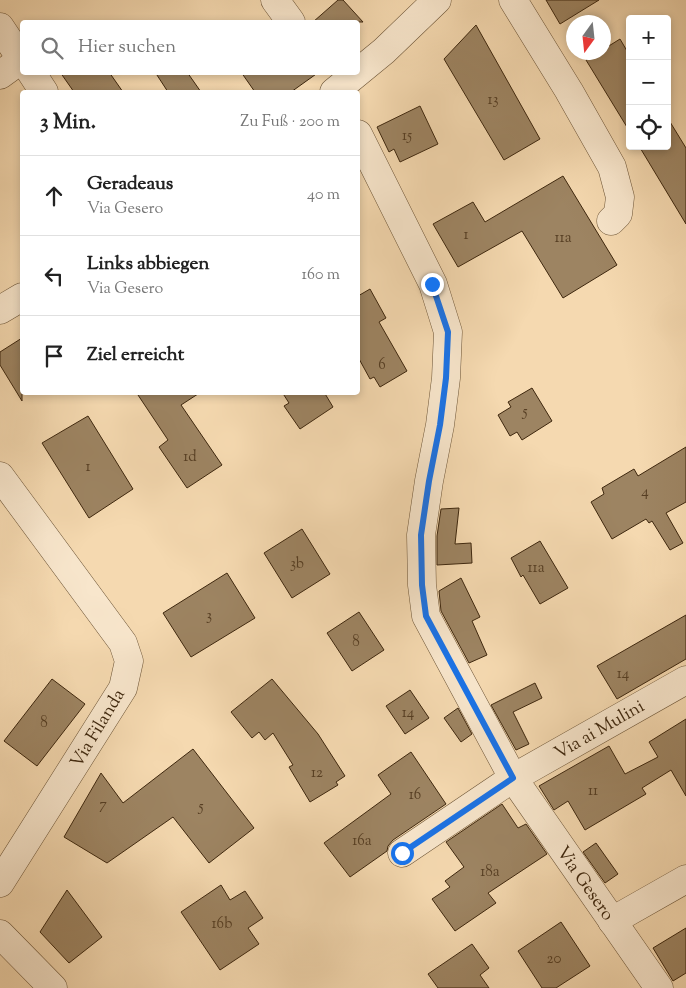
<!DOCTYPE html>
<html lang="de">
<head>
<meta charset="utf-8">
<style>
	body { margin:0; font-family:"Sorts Mill Goudy",serif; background:#f6f6f6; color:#222 }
	.controls { position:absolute; right:15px; top:15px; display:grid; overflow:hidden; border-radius:5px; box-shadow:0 2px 8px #0003 }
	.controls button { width:45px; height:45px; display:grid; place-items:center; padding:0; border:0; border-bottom:1px solid #e0e0e0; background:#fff; color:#222; font:25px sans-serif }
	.compass { position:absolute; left:566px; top:15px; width:45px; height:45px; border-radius:50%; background:#fff; box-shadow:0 2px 8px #0003; rotate:195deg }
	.stop { position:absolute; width:15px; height:15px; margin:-11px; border:4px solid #1a73e8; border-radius:50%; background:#fff }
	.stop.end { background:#1a73e8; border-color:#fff; box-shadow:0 1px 5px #0008 }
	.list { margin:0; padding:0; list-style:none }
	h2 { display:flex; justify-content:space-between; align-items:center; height:65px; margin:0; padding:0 20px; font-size:21px }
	h2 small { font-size:16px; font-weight:400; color:#767676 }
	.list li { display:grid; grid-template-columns:32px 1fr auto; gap:15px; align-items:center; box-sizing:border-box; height:80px; padding:0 20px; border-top:1px solid #e0e0e0 }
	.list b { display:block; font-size:19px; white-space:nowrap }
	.list p { margin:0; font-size:16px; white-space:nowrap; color:#767676 }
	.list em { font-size:16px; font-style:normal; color:#767676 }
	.icon { flex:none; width:28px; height:28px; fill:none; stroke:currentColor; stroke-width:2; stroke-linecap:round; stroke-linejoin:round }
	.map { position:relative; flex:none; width:686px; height:988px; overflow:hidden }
	.search { position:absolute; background:#fff; box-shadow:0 2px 8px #0003; left:20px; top:20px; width:340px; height:55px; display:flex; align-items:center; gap:12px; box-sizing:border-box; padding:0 18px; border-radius:5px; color:#767676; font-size:19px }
	.panel { position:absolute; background:#fff; box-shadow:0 2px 8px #0003; left:20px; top:90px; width:340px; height:305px; border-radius:5px }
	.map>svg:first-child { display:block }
	.building { fill:#9d8462; stroke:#3e270e }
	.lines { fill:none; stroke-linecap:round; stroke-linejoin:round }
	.minor-casing { stroke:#6c5436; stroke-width:29 }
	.minor { stroke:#f8e6cc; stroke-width:28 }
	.route { stroke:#1a73e8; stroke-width:6 }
	.labels { text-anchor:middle; stroke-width:4; stroke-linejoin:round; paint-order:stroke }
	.number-label { font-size:15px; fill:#563e23 }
	.street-label { font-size:18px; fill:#3e270e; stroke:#f8e6cc }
</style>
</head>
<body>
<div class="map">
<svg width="686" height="988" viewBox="0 0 686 988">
	<rect width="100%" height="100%" fill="#f5d9b0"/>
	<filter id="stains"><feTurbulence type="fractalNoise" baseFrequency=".004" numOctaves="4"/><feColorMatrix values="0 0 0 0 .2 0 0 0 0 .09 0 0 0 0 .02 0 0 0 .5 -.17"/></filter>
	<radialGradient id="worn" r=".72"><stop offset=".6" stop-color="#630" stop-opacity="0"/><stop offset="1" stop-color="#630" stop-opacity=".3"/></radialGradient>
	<!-- building -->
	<g class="building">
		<polygon points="338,0 343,0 363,22 313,22"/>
		<polygon points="546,0 599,0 560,24"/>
		<polygon points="476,25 540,139 504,160 444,59"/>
		<polygon points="620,39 630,56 630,132 586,60 598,52 604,52 604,49"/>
		<polygon points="60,72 109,72 123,92 74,92"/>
		<polygon points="155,72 187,72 201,92 168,92"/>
		<polygon points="241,72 319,72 291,92 255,92"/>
		<polygon points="420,106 438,144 400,162 394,149 389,152 377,127"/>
		<polygon points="667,117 686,148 686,224 639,146 667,146"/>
		<polygon points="563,176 617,265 563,298 522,231 458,267 433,224 473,202 485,222"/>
		<polygon points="370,289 386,318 379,322 407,371 380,387 374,377 370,379 358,357 358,296"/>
		<polygon points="22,338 22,401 0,365 0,352"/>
		<polygon points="532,388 552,421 522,440 517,432 510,436 498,415 511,407 508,402"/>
		<polygon points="136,392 201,392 181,405 222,465 187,488 159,447 168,440"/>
		<polygon points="282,392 324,392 333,407 300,429 284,406 289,403"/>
		<polygon points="88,416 133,489 89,518 42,443"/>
		<polygon points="686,447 686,502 666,513 683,543 670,550 652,521 649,523 646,519 612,539 591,502 604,494 602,488 634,469 638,476"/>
		<polygon points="459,508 455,544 471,543 472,563 437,565 437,536 441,509"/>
		<polygon points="302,529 330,574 292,598 264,553"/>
		<polygon points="540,541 568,588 540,604 523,575 521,577 511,558"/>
		<polygon points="227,573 255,618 191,657 163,613"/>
		<polygon points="461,578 480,617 472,621 487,655 469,663 441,611 439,591"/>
		<polygon points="359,612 384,650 352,671 327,633"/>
		<polygon points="686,615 686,659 617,699 597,666"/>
		<polygon points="52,679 85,704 37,766 4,741"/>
		<polygon points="272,679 318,734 345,776 336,782 338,785 310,802 289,767 293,765 273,733 265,740 259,732 252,738 231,712"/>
		<polygon points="535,683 542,698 513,712 529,744 516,750 491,705"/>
		<polygon points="410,690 429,718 405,734 386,706"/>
		<polygon points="458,708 472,734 461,742 444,718"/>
		<polygon points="686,719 686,796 671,770 642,788 646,794 585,830 568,801 554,810 539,786 609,746 625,774 658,757 649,742"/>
		<polygon points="193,749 254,828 209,863 173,817 107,863 64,837 101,773 123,803"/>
		<polygon points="411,752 446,804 393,840 388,846 387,851 350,877 324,843 391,794 378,775"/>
		<polygon points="502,804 518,828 526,824 547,854 488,893 496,903 455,931 432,899 450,887 445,881 464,867 446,842"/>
		<polygon points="596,843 618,874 605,883 583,852"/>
		<polygon points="221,885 230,900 245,891 263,918 248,928 259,944 220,970 181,912"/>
		<polygon points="67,890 102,937 69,963 40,932"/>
		<polygon points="561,922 590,966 556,988 542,988 518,951"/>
		<polygon points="686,928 686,973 673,981 653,948"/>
		<polygon points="472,944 489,968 480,975 489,988 438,988 428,974"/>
	</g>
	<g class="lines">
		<defs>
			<g id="minor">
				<polyline points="275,0 291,22"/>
				<polyline points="513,0 569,91 612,167 620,197 618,214 611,221"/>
				<polyline points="0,27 22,60"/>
				<polyline points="31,72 44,92"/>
				<polyline points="0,75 22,59"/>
				<polyline points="334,92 384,51 437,0"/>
				<polyline points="358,134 433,284 448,332 446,378 440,425 429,481 421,535 422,585 426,616 513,778 659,988"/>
				<polyline points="0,310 22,297"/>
				<polyline points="0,476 123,643 129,661 123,688 0,883"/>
				<polyline points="402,853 513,778 686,680"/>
				<polyline points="612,921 686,879"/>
				<polyline points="0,934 53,988"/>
			</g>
		</defs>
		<!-- minor casing -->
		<use href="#minor" class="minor-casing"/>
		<!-- minor -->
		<use href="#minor" class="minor"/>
	</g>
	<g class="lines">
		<!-- route -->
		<polyline class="route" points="402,853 513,778 426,616 422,585 421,535 429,481 440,425 446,378 448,332 432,284"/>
	</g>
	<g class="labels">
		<!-- number labels -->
		<g class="number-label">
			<text x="493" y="104">13</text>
			<text x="407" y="140">15</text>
			<text x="466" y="239">1</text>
			<text x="563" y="242">11a</text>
			<text x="382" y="369">6</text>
			<text x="525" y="416">5</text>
			<text x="190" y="461">1d</text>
			<text x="88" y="471">1</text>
			<text x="645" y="496">4</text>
			<text x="297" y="568">3b</text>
			<text x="536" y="572">11a</text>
			<text x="209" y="620">3</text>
			<text x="356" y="646">8</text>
			<text x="623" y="678">14</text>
			<text x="408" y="717">14</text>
			<text x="44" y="727">8</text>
			<text x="317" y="777">12</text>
			<text x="593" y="795">11</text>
			<text x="415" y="799">16</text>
			<text x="103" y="809">7</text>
			<text x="201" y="811">5</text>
			<text x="362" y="845">16a</text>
			<text x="490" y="876">18a</text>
			<text x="222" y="928">16b</text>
			<text x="554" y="963">20</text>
		</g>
		<!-- street labels -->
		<g class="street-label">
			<text transform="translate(97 728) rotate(-59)" y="6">Via Filanda</text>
			<text transform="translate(599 729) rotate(-30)" y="6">Via ai Mulini</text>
			<text transform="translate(586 883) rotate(55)" y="6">Via Gesero</text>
		</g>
	</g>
	<rect width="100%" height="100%" filter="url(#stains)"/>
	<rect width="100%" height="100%" fill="url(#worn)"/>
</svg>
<div class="controls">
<button>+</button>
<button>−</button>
<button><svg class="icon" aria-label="locate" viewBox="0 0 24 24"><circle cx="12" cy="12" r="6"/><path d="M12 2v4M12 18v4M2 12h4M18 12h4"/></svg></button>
</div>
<svg class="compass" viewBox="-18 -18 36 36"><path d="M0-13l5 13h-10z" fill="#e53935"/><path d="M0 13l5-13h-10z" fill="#767676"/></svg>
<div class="stop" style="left:402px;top:853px"></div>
<div class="stop end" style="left:432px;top:284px"></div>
<div class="search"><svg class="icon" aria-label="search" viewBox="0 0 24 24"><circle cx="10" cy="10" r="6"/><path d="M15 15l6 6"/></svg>Hier suchen</div>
<section class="panel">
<h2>3 Min.<small>Zu Fuß · 200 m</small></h2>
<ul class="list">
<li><svg class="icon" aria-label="ahead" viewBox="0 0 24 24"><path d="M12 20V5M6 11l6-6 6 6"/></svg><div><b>Geradeaus</b><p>Via Gesero</p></div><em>40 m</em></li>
<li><svg class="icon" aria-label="left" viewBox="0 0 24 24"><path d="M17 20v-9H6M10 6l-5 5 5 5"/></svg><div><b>Links abbiegen</b><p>Via Gesero</p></div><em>160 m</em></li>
<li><svg class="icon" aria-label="arrive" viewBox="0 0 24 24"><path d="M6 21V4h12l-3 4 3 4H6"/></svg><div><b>Ziel erreicht</b></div></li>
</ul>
</section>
</div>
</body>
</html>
